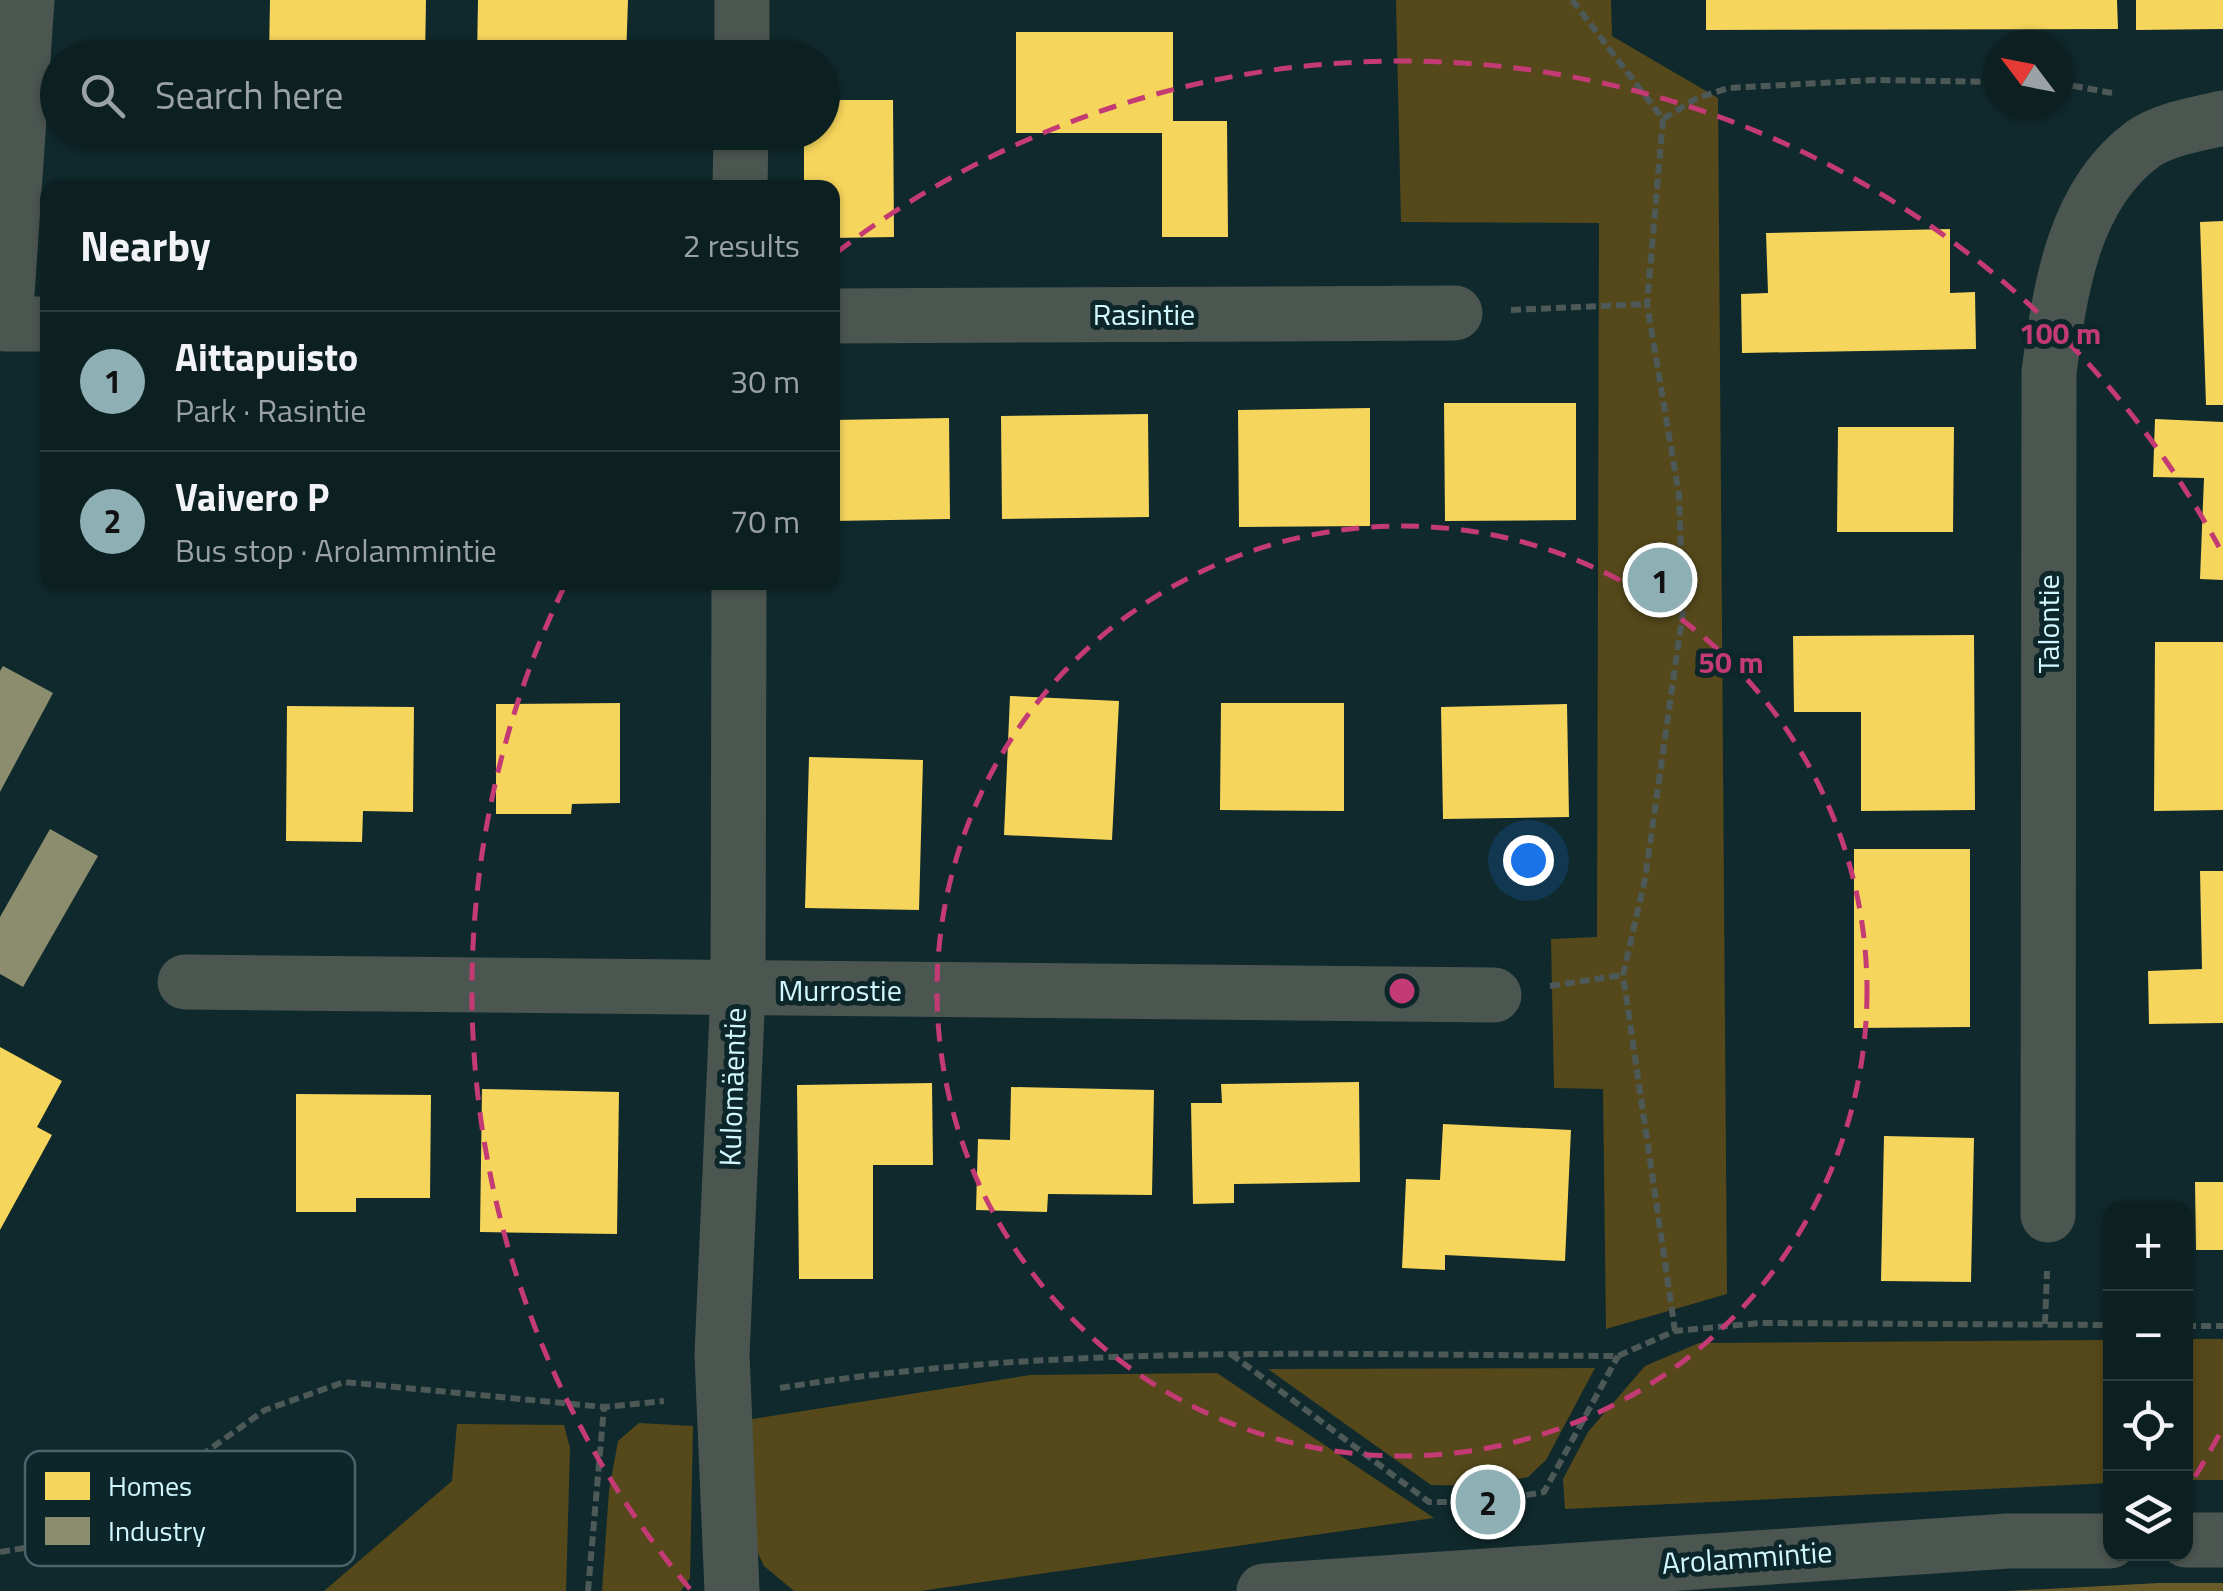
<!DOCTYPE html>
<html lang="en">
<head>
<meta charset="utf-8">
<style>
	body { margin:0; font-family:"Titillium Web",sans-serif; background:#15272a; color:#f1f3f6 }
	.controls { position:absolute; right:30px; bottom:30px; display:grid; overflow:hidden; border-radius:20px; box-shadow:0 2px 8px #0004 }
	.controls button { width:90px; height:90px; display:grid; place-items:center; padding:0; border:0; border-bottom:2px solid #2c3d3f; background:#0c1f21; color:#f1f3f6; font:50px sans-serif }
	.compass { position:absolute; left:1983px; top:30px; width:90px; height:90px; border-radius:50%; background:#0c1f21; box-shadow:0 2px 8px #0004; rotate:302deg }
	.you { position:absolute; left:1528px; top:860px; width:35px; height:35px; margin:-25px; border:8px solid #fff; border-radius:50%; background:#1a73e8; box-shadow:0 0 0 15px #1a73e833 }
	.badge { display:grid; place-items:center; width:65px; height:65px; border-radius:50%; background:#8eb0b5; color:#111; font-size:32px; font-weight:700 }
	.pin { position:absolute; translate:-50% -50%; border:5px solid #fff; box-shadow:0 2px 10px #0006 }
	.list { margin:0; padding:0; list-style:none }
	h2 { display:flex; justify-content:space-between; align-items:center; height:130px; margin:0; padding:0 40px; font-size:42px }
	h2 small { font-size:32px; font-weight:400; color:#9aa2a5 }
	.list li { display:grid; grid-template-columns:65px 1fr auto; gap:30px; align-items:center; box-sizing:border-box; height:140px; padding:0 40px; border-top:2px solid #2c3d3f }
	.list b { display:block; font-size:38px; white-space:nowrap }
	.list p { margin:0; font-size:32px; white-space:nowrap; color:#9aa2a5 }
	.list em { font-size:32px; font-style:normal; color:#9aa2a5 }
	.icon { flex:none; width:55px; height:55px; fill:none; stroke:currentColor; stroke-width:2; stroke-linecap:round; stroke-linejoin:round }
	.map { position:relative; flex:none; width:2223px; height:1591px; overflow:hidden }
	.search { position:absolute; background:#0c1f21; box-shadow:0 2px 8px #0004; left:40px; top:40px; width:800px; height:110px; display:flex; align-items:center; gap:25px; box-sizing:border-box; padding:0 35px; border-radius:55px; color:#9aa2a5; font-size:38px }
	.panel { position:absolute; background:#0c1f21; box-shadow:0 2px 8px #0004; left:40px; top:180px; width:800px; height:410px; border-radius:20px }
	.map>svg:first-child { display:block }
	.green { fill:#55491b }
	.forest { fill:#685a29 }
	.homes { fill:#f6d55c }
	.industry { fill:#8c8c6e }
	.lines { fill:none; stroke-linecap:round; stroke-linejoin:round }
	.path { stroke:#4d5957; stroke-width:6; stroke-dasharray:10 5; stroke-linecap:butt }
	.minor { stroke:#4c5651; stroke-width:55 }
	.ring { fill:none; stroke:#c43a74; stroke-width:5; stroke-dasharray:18 12 }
	.labels { text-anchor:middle; stroke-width:10; stroke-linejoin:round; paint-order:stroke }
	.street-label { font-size:30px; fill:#d2f8ff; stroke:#0c262a }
	.key { fill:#0c262a; stroke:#47656a; stroke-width:2.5 }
	.key-label { font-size:28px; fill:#d2f8ff }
	.centre { fill:#c43a74; stroke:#0c262a; stroke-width:5 }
	.ring-label { font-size:30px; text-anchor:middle; font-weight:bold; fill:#c43a74; stroke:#0c262a; stroke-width:10; stroke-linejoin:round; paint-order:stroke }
</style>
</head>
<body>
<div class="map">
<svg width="2223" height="1591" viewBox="0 0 2223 1591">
	<rect width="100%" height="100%" fill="#10292c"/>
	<!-- green -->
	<g class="green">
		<polygon points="1396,0 1611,0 1612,36 1718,98 1727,1294 1606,1329 1603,1089 1554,1088 1551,939 1597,937 1599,223 1401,222"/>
		<rect x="2186" y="1339" width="37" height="141"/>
		<polygon points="2110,1340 2110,1483 1565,1509 1563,1479 1588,1432 1645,1366 1699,1343"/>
		<polygon points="1595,1368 1546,1460 1528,1477 1483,1486 1431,1485 1268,1369"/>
		<polygon points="1217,1373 1434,1518 920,1591 794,1591 764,1566 752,1541 746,1420 1030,1375"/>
		<polygon points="639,1423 693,1426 690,1578 681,1591 602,1591 609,1491 618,1441"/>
		<polygon points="457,1424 564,1425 570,1448 566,1591 324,1591 452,1481"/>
	</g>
	<!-- forest -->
	<polygon class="forest" points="2159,1583 2223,1583 2223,1591 2007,1591"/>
	<!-- homes -->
	<g class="homes">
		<polygon points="270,0 426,0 425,58 269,58"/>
		<polygon points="478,0 628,0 626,58 477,58"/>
		<polygon points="1706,0 2117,0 2118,29 1706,30"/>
		<polygon points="2136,0 2223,0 2223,29 2136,30"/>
		<polygon points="1016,32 1173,32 1173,121 1227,121 1228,237 1162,237 1162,133 1016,133"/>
		<polygon points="822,100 893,100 894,237 832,238 832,188 804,188 804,132 822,132"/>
		<polygon points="2223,221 2223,405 2206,405 2200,222"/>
		<polygon points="1950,229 1950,293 1975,292 1976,349 1742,353 1741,294 1768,293 1766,233"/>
		<polygon points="1444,403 1576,403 1576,520 1445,521"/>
		<polygon points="1370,408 1370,526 1239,527 1238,410"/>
		<polygon points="1148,414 1149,517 1002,519 1001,416"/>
		<polygon points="949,418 950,519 832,521 832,420"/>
		<polygon points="2155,419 2223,422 2223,580 2200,579 2204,478 2153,477"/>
		<polygon points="1838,427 1954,427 1953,532 1837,532"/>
		<polygon points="1974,635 1975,810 1861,811 1861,712 1794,712 1793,636"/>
		<polygon points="2155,642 2223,642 2223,810 2154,811"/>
		<polygon points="1010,696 1119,701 1112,840 1004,835"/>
		<polygon points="620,703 620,803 572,804 571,814 496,814 496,704"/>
		<polygon points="1221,703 1344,703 1344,811 1220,810"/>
		<polygon points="1567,704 1569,817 1443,819 1441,707"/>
		<polygon points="287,706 414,707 413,812 363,811 362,842 286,841"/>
		<polygon points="809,757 923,760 919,910 805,908"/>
		<polygon points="1854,849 1970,849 1970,1027 1854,1028"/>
		<polygon points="2200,871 2223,871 2223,1023 2149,1024 2148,971 2202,969"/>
		<polygon points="0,1047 62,1081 37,1127 52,1135 0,1230"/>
		<polygon points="1359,1082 1360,1182 1234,1184 1234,1203 1193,1204 1191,1103 1222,1103 1221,1084"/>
		<polygon points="932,1083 933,1165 873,1165 873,1279 799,1279 797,1085"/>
		<polygon points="1011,1087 1154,1090 1152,1195 1048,1194 1047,1212 976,1210 978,1139 1010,1140"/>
		<polygon points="482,1089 619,1092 617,1234 480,1232"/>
		<polygon points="296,1094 431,1095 430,1198 356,1198 356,1212 296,1212"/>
		<polygon points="1443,1124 1571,1130 1565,1261 1445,1255 1445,1270 1402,1268 1406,1179 1440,1180"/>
		<polygon points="1884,1136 1974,1138 1971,1282 1881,1281"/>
		<polygon points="2195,1182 2223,1182 2223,1250 2196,1250"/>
	</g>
	<!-- industry -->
	<g class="industry">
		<polygon points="3,666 53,693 0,792 0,671"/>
		<polygon points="50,829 98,856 23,987 0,974 0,917"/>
	</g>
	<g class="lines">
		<!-- path -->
		<g class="path">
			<polyline points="1572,0 1663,119 1697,98 1729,88 1875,80 1998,82"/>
			<polyline points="2058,83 2112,93"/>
			<polyline points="1663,119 1647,304 1679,495 1683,611 1645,879 1623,975 1675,1331"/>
			<polyline points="1511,310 1647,304"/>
			<polyline points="1550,986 1623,975"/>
			<polyline points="2045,1324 2047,1271"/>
			<polyline points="2186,1326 2223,1326"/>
			<polyline points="1231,1354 1429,1502 1488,1502 1544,1492 1618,1356"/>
			<path d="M 780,1388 C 1055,1343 1340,1355 1618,1356 L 1675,1331 L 1760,1323 L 2110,1325"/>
			<polyline points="0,1552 43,1545 155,1488 265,1410 344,1382 604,1407 664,1401"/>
			<polyline points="588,1591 604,1407"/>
		</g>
		<!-- minor -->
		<g class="minor">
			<polyline points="27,0 5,324 48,324"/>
			<polyline points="742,58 742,0"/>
			<polyline points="740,188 741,132"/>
			<polyline points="832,316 1455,313"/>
			<polyline points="185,982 1494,995"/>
			<path d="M 2048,1215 L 2049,372 C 2060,292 2072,196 2143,144 C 2164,129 2198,124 2223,118"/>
			<polyline points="2186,1540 2223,1540"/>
			<polyline points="732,1591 722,1355 738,990 739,582"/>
			<polyline points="1264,1591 2008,1541 2110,1541"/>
		</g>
	</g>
	<!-- distance rings -->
	<g class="ring">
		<circle cx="1402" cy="991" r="465"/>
		<path d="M2219 1435A930 930 0 0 1 2186 1491M690 1589A930 930 0 0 1 566 583M836 253A930 930 0 0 1 2219 547"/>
	</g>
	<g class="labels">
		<!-- street labels -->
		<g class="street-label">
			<text x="1144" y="325">Rasintie</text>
			<text transform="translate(2049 624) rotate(-90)" y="10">Talontie</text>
			<text x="840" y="1001">Murrostie</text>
			<text transform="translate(733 1087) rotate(-88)" y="10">Kulomäentie</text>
			<text transform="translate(1747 1558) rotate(-4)" y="10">Arolammintie</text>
		</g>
	</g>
	<!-- legend -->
	<rect x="25" y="1451" width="330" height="115" rx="15" class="key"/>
	<rect x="45" y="1472" width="45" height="28" fill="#f6d55c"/>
	<rect x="45" y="1517" width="45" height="28" fill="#8c8c6e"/>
	<g class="key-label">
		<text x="108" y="1496">Homes</text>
		<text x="108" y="1541">Industry</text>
	</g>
	<circle cx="1402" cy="991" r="15" class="centre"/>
	<g class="ring-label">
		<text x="2060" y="344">100 m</text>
		<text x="1731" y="673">50 m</text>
	</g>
</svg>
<div class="controls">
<button>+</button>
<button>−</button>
<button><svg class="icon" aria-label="locate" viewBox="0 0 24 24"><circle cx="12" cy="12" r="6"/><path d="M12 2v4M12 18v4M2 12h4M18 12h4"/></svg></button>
<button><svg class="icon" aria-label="layers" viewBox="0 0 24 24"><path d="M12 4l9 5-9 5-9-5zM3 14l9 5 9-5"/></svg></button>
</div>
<svg class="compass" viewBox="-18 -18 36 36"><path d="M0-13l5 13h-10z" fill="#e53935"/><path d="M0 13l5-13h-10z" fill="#9aa2a5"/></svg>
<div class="you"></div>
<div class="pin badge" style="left:1660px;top:580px">1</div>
<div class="pin badge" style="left:1488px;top:1502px">2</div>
<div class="search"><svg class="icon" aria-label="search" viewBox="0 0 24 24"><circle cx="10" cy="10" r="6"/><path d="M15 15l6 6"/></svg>Search here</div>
<section class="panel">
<h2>Nearby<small>2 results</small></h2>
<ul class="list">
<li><span class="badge">1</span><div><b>Aittapuisto</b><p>Park · Rasintie</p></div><em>30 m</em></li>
<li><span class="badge">2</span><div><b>Vaivero P</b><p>Bus stop · Arolammintie</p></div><em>70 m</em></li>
</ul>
</section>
</div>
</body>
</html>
